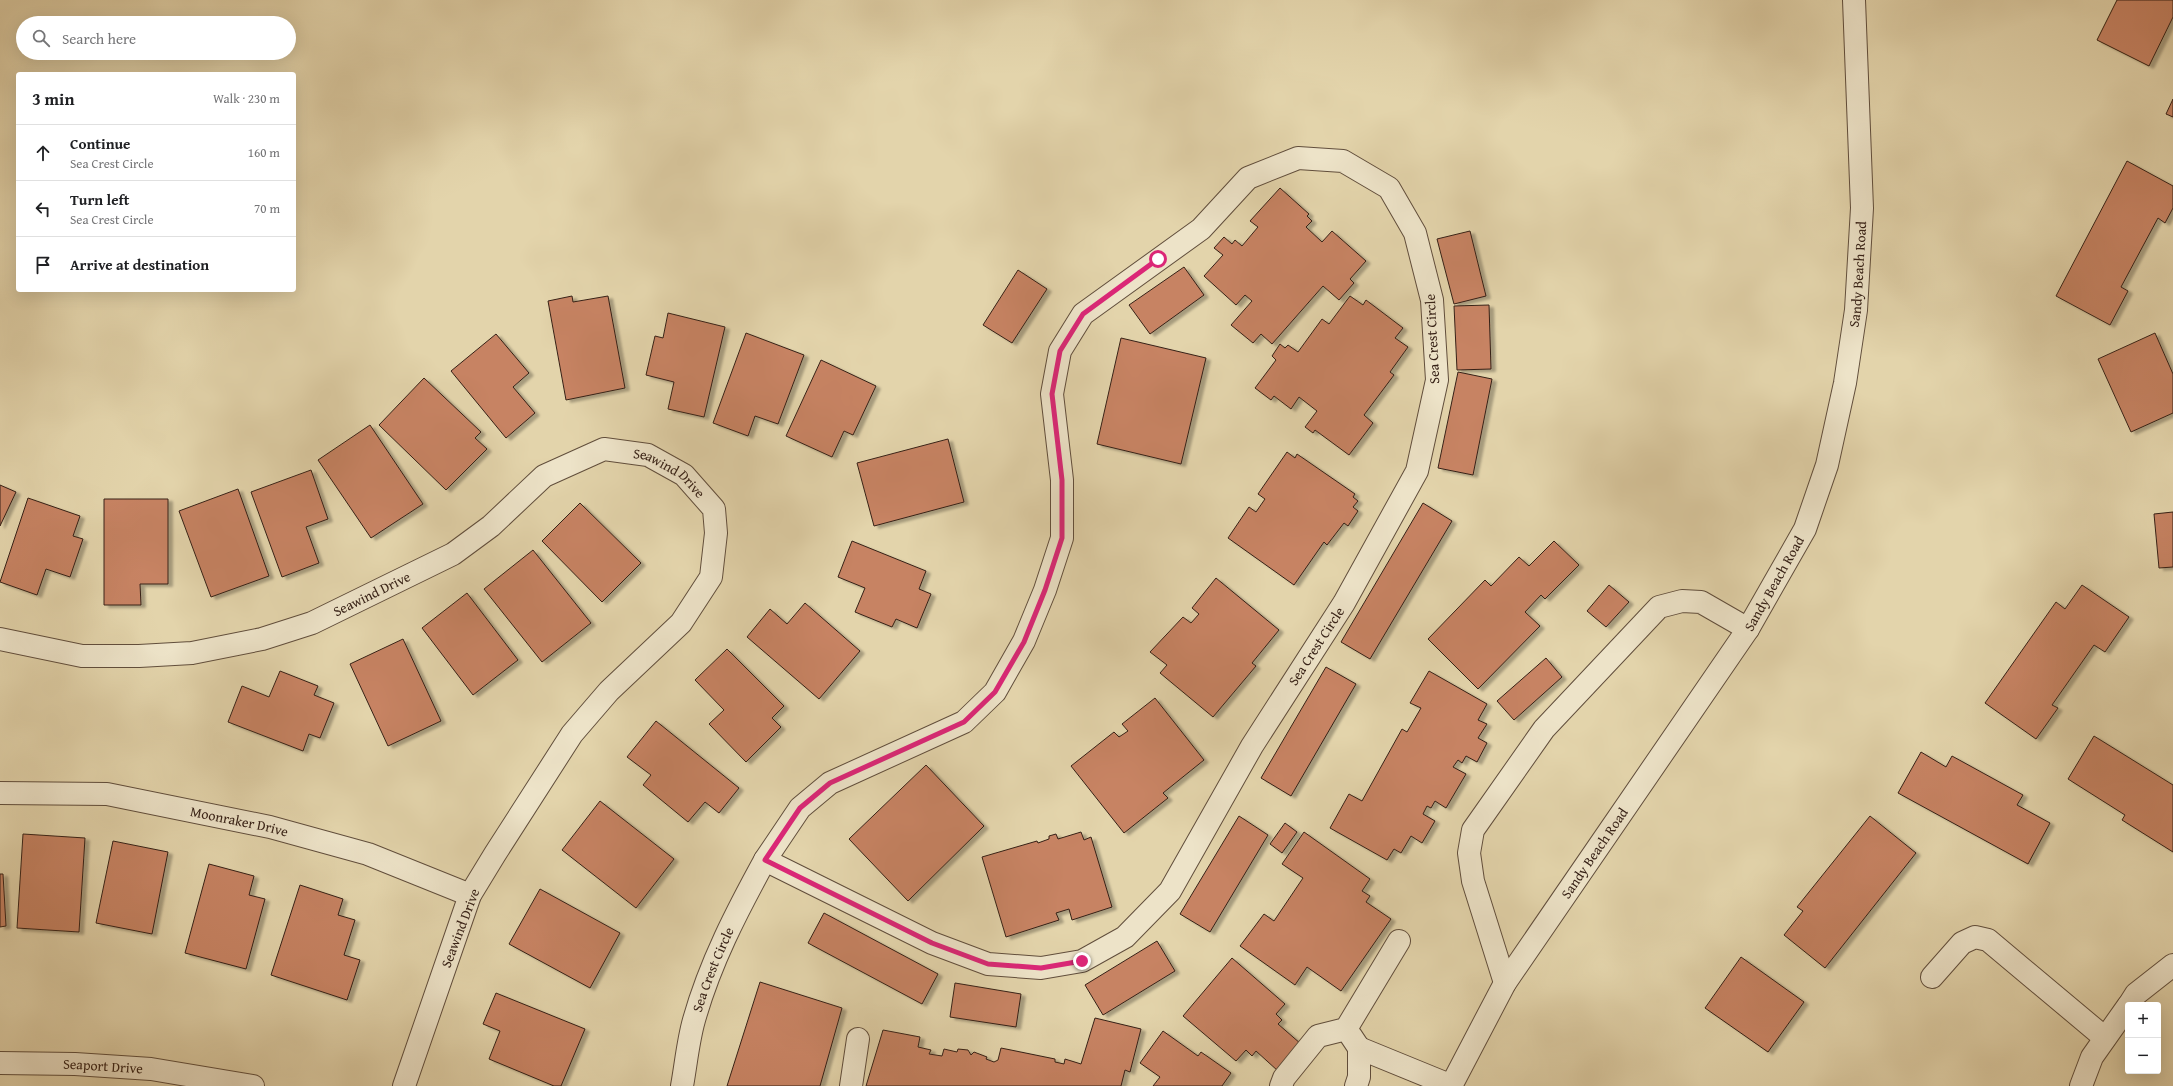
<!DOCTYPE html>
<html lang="en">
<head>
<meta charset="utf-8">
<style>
	body { margin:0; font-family:"Gentium Book Plus",serif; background:#f6f6f6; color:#202124 }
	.controls { position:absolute; right:12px; bottom:12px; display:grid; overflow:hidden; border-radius:4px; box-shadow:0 4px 16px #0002 }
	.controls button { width:36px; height:36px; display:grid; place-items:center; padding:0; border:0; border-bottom:1px solid #e0e0e0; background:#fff; color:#202124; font:20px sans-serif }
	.stop { position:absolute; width:12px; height:12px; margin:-9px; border:3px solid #db2777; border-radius:50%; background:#fff }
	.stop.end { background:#db2777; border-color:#fff; box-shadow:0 1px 4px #0008 }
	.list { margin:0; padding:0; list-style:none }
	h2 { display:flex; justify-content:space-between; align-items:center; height:52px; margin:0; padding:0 16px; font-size:17px }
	h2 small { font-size:13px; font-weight:400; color:#757577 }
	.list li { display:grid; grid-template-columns:26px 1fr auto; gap:12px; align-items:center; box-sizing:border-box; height:56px; padding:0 16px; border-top:1px solid #e0e0e0 }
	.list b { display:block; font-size:15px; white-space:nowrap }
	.list p { margin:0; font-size:13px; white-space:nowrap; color:#757577 }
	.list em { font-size:13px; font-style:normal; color:#757577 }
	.icon { flex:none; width:22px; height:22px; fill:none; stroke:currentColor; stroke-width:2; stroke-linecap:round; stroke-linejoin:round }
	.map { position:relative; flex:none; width:2173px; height:1086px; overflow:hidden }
	.search { position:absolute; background:#fff; box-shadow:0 4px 16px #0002; left:16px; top:16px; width:280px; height:44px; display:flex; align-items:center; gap:10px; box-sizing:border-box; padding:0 14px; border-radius:22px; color:#757577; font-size:15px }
	.panel { position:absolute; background:#fff; box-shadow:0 4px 16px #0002; left:16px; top:72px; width:280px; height:220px; border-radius:4px }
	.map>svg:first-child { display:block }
	.building { fill:#c78363; stroke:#362117; filter:url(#shadow) }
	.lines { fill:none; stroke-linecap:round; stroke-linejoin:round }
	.minor-casing { stroke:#614e3c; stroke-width:24 }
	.minor { stroke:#ede3c8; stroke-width:22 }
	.route { stroke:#db2777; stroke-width:5 }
	.labels { text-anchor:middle; stroke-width:4; stroke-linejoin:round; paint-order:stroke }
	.street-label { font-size:14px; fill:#362117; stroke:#ede3c8 }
</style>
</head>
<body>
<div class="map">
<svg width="2173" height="1086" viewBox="0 0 2173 1086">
	<defs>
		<filter id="shadow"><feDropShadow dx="4.5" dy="2.5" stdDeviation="1" flood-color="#0004"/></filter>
	</defs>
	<rect width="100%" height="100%" fill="#e3d4ab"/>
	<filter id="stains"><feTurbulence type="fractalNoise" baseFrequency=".005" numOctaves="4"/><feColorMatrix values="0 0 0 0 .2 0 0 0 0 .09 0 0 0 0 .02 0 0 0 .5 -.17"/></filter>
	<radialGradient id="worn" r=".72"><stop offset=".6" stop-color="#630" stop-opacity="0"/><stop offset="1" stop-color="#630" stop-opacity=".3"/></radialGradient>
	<!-- building -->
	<g class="building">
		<polygon points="2117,0 2173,0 2173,17 2149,66 2097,40"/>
		<polygon points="2173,99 2173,117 2166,114"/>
		<polygon points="2127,161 2173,186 2173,208 2165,223 2158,218 2121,287 2128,291 2110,325 2056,296"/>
		<polygon points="1280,188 1309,214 1307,216 1312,221 1306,227 1322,242 1332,231 1366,261 1350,279 1354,283 1339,300 1323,286 1272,344 1261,334 1253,343 1231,325 1252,301 1245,295 1236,305 1204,276 1223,255 1214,248 1224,237 1232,244 1235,240 1242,246 1258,227 1250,221"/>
		<polygon points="1470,231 1486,296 1454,304 1437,239"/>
		<polygon points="1184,267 1204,295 1150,334 1129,305"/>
		<polygon points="1018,270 1047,289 1012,343 983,325"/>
		<polygon points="572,296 573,302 608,296 625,388 566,400 548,301"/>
		<polygon points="1350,296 1363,305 1366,300 1403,328 1395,338 1408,347 1390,372 1394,375 1364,415 1373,423 1349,455 1315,430 1313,433 1305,427 1317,411 1299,397 1291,409 1274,396 1271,400 1255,388 1276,360 1272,356 1280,344 1285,348 1288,345 1298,352 1322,319 1329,324"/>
		<polygon points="1489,305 1491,369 1457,370 1454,306"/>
		<polygon points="668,313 725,327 704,417 668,409 674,382 646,375 655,336 663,338"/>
		<polygon points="746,333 804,355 778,424 755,416 748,436 713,423"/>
		<polygon points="2155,333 2173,374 2173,413 2131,432 2098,359"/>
		<polygon points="496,334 529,373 513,387 535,413 506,438 451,371"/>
		<polygon points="1121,338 1206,358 1181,464 1097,444"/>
		<polygon points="821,360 876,386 853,435 844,431 832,457 786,436"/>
		<polygon points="1458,372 1492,379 1473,475 1438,468"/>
		<polygon points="424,378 481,432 475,438 487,449 446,490 379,425"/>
		<polygon points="370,425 423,504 371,538 318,460"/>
		<polygon points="948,439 964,502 874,526 857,463"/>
		<polygon points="1287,452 1295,458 1297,454 1355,494 1353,497 1358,501 1353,507 1358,511 1348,526 1344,523 1327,545 1324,542 1294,585 1228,538 1249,507 1256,512 1265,499 1258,494"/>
		<polygon points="311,470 328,519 306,527 319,563 282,577 251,492"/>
		<polygon points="0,485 16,492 0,526"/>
		<polygon points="238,489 269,576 211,597 179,511"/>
		<polygon points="28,498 80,516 73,536 83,539 70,577 46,569 37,595 0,582"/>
		<polygon points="104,499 168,499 168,584 140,584 141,605 104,605"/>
		<polygon points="580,503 641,563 602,602 542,541"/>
		<polygon points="1423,503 1452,521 1370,659 1341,642"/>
		<polygon points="2173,512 2173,567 2159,568 2154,514"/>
		<polygon points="852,541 926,571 919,589 931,594 917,628 896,619 892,627 855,612 865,588 838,577"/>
		<polygon points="1554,541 1579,565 1545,599 1541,595 1525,612 1540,626 1478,689 1428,639 1485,580 1491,586 1519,557 1529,566"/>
		<polygon points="533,550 591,623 542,662 484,589"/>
		<polygon points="1216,578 1279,630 1252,663 1256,666 1213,717 1160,673 1167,665 1150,652 1183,617 1191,623 1199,614 1192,608"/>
		<polygon points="1609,585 1629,602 1606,627 1587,611"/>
		<polygon points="2082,585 2129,617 2105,652 2094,645 2052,705 2058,708 2036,739 1985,703 2056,602 2065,609"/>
		<polygon points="467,593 518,660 473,695 422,628"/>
		<polygon points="805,603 860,651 819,699 747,637 770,609 787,624"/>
		<polygon points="403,639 441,721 388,746 350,664"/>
		<polygon points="727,649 784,706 772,718 781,727 746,762 709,724 724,710 695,680"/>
		<polygon points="1546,658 1562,677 1514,720 1497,701"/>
		<polygon points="1326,667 1356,684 1291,796 1261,778"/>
		<polygon points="280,671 318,686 314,695 334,703 320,738 309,734 303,751 228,722 242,686 269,697"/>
		<polygon points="1429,671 1487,704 1478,720 1487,724 1478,738 1487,743 1477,762 1466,756 1462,763 1458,760 1453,767 1466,774 1446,808 1435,801 1431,808 1427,806 1423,814 1435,821 1422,843 1411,836 1401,853 1394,849 1387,860 1330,828 1349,794 1362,801 1402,729 1407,732 1421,708 1410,703"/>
		<polygon points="1155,698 1204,760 1163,793 1168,798 1124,833 1071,766 1114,732 1119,737 1128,731 1122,724"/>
		<polygon points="656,721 739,788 719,813 705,802 688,822 643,785 651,775 627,757"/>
		<polygon points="2094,736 2173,785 2173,852 2122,820 2125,815 2068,779"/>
		<polygon points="1921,752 1946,767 1952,756 2023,795 2017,805 2050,823 2028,864 1898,793"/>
		<polygon points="926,765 984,826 908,901 849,839"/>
		<polygon points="600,801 674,859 636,908 562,850"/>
		<polygon points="1239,816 1268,835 1210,932 1180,914"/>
		<polygon points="1870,816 1916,853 1825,968 1784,935 1803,911 1797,907"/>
		<polygon points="1285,823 1297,832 1282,853 1270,844"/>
		<polygon points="1081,832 1084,840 1091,837 1112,907 1072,920 1069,909 1056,913 1059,920 1006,937 982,857 1037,841 1038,843 1049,839 1049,836 1056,834 1058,839"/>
		<polygon points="1304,832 1370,879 1362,891 1370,896 1366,902 1391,919 1341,991 1307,967 1295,985 1240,946 1264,914 1274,921 1303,878 1282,864"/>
		<polygon points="23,834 85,838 79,932 17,928"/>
		<polygon points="113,841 168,852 152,934 96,923"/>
		<polygon points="209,864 254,876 249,895 265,899 246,969 185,953"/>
		<polygon points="0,874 3,874 6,926 0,927"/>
		<polygon points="300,885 343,899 338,915 355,920 344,955 360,960 347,1000 271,975"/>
		<polygon points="540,889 620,933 590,988 509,944"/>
		<polygon points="824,913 938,974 922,1004 808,943"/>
		<polygon points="1157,941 1175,971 1103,1015 1085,985"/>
		<polygon points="1741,957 1804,1002 1768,1052 1705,1008"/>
		<polygon points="1232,958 1285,1004 1276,1014 1282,1020 1278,1024 1301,1044 1278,1071 1256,1051 1252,1056 1246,1050 1236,1061 1183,1016"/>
		<polygon points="760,982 842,1008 820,1086 727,1086"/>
		<polygon points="955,983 1021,994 1016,1027 950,1017"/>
		<polygon points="496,993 585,1029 561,1086 554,1086 489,1059 500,1031 483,1024"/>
		<polygon points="1095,1018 1141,1029 1130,1072 1125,1070 1121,1086 866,1086 883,1030 920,1037 918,1047 931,1050 929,1054 942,1056 944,1049 957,1052 958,1049 968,1050 971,1055 974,1052 987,1057 986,1059 994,1062 998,1060 1001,1048 1055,1059 1055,1062 1064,1064 1065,1059 1081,1064"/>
		<polygon points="1163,1031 1198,1056 1201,1052 1231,1073 1222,1086 1153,1086 1160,1077 1140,1063"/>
	</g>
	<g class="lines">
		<defs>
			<g id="minor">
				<polygon points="1298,158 1343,161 1389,188 1415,233 1432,300 1437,380 1417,471 1344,603 1252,746 1170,891 1125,937 1082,961 1041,968 988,964 932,943 765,860 800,808 830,783 964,722 995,692 1024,641 1045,590 1062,538 1062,480 1052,394 1060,351 1083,314 1201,229 1248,178"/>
				<path id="s1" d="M 0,639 L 82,656 L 139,656 L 192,653 L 262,639 L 312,623 L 453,554 L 491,526 L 544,476 L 604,449 L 648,455 L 684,475 L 714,509 L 716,533 L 711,577 L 681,623 L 609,691 L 572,734 L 495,854 L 470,895 L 404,1086"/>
				<path id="s2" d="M 0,793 L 107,794 L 270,827 L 368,854 L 470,895"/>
				<polyline points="1932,977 1962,943 1975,937 1988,940 2105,1038"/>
				<polyline points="1505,983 1473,881 1469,853 1473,830 1544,729 1659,607 1682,601 1701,602 1748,629"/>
				<polyline points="2129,1005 2136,994 2173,965"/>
				<polyline points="1351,1036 1359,1048 1359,1077 1356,1086"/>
				<polyline points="1359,1048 1452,1086"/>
				<path id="s3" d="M 0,1063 L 75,1064 L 151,1069 L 253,1086"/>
				<path id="s4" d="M 682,1086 C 686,1064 688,1041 694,1020 C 710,963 737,911 765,860"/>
				<polyline points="851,1086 858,1039"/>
				<polyline points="1281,1086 1284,1078 1318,1036 1346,1029 1399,941"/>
				<path id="s5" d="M 1451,1086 L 1505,983 L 1748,629 L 1805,529 L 1827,465 L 1845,383 L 1856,310 L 1862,208 L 1854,0"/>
				<polyline points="2081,1086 2092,1057 2128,1006"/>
			</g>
		</defs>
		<!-- minor casing -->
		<use href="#minor" class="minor-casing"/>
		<!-- minor -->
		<use href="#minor" class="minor"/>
	</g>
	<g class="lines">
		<!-- route -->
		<polyline class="route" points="1082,961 1041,968 988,964 932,943 765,860 800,808 830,783 964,722 995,692 1024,642 1045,590 1062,538 1062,480 1052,394 1060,351 1083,314 1158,259"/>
	</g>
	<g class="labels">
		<!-- street labels -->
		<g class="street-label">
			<text dy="5" stroke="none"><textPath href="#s5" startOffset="922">Sandy Beach Road</textPath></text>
			<text transform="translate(1432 339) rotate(-93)" y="5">Sea Crest Circle</text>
			<text dy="5" stroke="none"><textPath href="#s1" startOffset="732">Seawind Drive</textPath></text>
			<text dy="5" stroke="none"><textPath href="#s5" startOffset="598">Sandy Beach Road</textPath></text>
			<text dy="5" stroke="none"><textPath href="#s1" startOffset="384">Seawind Drive</textPath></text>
			<text transform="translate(1316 646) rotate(-57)" y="5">Sea Crest Circle</text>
			<text dy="5" stroke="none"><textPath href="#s2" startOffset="242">Moonraker Drive</textPath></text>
			<text dy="5" stroke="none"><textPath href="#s5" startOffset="274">Sandy Beach Road</textPath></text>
			<text transform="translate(460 928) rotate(-69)" y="5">Seawind Drive</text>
			<text dy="5" stroke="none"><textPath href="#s4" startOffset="121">Sea Crest Circle</textPath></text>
			<text dy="5" stroke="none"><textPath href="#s3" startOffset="103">Seaport Drive</textPath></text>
		</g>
	</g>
	<rect width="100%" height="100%" filter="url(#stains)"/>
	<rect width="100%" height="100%" fill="url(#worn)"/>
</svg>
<div class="controls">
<button>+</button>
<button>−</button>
</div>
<div class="stop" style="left:1158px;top:259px"></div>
<div class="stop end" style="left:1082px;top:961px"></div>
<div class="search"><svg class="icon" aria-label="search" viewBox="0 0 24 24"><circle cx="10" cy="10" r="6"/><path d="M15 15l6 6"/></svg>Search here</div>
<section class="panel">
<h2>3 min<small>Walk · 230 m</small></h2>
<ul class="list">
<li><svg class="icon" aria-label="ahead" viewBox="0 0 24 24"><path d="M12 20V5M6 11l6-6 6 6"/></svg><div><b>Continue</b><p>Sea Crest Circle</p></div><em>160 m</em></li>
<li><svg class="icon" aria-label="left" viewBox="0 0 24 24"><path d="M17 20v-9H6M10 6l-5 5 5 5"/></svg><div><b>Turn left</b><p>Sea Crest Circle</p></div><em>70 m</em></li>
<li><svg class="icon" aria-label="arrive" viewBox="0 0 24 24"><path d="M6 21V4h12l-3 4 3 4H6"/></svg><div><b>Arrive at destination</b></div></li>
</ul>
</section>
</div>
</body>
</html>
